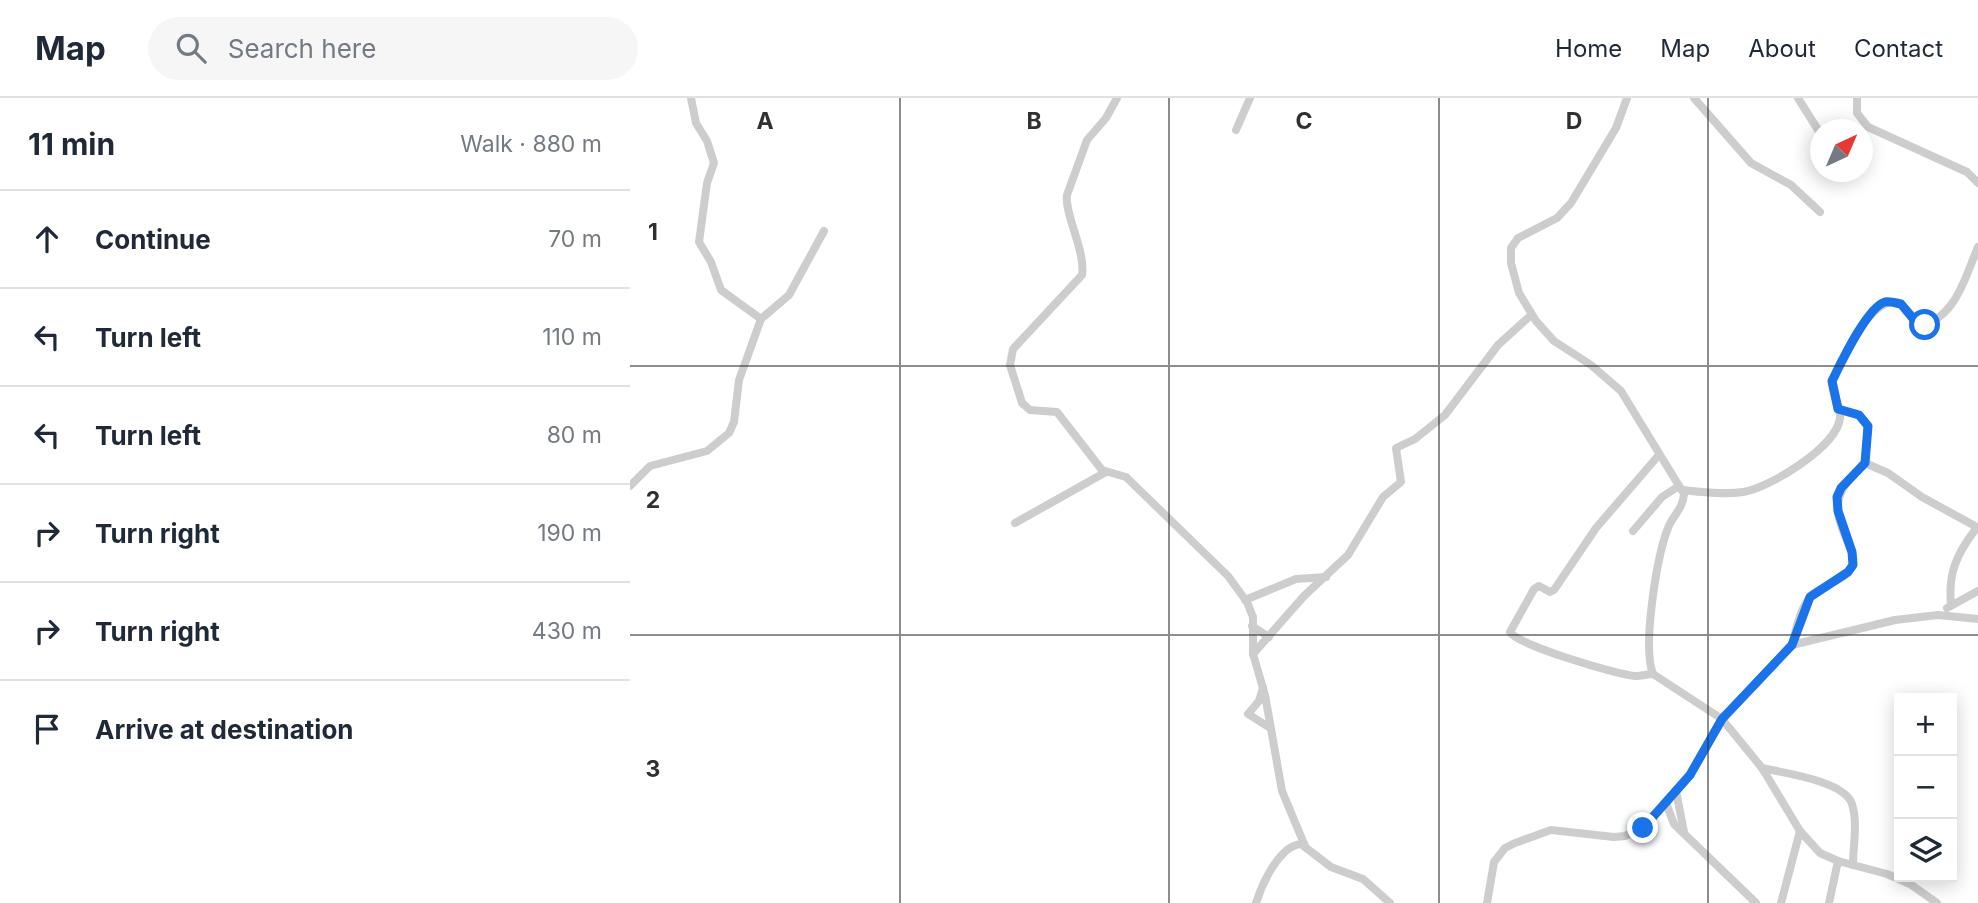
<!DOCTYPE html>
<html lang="en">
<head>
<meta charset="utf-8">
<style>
	body { margin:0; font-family:Inter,sans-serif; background:#f6f6f7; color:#1f2937 }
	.controls { position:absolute; right:21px; bottom:21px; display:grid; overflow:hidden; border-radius:0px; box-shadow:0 4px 18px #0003 }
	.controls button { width:63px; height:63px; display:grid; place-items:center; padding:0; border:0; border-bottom:2px solid #e0e1e3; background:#fff; color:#1f2937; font:35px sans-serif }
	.compass { position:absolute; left:1180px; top:21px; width:63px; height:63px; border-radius:50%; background:#fff; box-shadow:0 4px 18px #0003; rotate:44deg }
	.stop { position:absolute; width:21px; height:21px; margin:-16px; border:5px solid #1a73e8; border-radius:50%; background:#fff }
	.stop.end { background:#1a73e8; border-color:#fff; box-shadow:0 2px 7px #0008 }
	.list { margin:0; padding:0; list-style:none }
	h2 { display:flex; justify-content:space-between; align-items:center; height:91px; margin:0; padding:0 28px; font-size:30px }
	h2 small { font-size:23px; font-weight:400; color:#747a83 }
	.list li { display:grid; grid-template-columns:46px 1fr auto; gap:21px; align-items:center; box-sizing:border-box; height:98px; padding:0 28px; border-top:2px solid #e0e1e3 }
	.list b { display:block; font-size:26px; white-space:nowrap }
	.list em { font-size:23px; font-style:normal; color:#747a83 }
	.icon { flex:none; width:38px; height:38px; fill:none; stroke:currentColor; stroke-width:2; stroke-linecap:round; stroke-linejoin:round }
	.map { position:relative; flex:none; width:1348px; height:805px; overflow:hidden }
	header { display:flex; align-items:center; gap:42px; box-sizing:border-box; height:98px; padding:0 35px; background:#fff; border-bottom:2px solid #e0e1e3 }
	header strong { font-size:33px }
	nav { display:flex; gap:38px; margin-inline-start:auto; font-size:24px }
	.search { width:490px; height:63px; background:#f6f6f7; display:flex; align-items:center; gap:18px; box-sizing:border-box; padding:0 24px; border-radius:38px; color:#747a83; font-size:26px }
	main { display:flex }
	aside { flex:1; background:#fff }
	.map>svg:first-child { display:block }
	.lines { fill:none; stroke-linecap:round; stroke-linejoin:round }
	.minor { stroke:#cdcdcd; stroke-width:8 }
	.route { stroke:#1a73e8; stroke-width:9 }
	.grid { fill:none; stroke:#303030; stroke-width:2; stroke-opacity:0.55 }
	.grid-label { font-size:23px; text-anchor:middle; font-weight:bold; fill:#303030; stroke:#fff; stroke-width:7; stroke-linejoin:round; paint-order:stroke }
</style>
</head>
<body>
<header>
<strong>Map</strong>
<div class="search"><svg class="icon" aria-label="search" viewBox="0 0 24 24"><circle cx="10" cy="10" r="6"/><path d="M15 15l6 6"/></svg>Search here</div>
<nav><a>Home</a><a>Map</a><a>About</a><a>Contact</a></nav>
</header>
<main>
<aside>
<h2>11 min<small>Walk · 880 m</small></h2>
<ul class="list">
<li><svg class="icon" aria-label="ahead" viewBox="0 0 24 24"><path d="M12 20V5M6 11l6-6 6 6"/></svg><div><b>Continue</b></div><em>70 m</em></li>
<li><svg class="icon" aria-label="left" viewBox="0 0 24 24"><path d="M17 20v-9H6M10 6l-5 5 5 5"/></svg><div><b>Turn left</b></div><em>110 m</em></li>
<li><svg class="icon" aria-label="left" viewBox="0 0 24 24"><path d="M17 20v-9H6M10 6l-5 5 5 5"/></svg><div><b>Turn left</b></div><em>80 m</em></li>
<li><svg class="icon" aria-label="right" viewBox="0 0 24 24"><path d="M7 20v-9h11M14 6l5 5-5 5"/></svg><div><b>Turn right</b></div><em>190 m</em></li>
<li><svg class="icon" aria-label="right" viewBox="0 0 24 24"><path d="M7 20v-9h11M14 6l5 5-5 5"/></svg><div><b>Turn right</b></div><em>430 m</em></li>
<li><svg class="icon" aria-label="arrive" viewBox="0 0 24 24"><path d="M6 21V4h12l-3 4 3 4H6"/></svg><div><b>Arrive at destination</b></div></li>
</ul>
</aside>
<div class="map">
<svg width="1348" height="805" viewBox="0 0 1348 805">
	<rect width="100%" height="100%" fill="#fff"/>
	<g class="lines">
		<!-- minor -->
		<g class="minor">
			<polyline points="61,0 66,25 77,43 84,65 77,85 69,144 81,164 91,192 131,221"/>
			<path d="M 487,0 L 476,20 L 457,42 L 437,97 C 434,115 456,154 452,177 L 383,251 L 380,267 L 392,305 L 400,312 L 427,314 L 472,372 L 496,379 L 598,478 L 617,504 L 623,519 L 623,556 L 635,597 L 652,693 L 675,748"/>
			<path d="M 997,0 L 986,30 L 941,105 L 927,120 L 888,140 L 881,150 L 881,165 L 889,195 L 906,223 L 924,243 L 961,267 L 991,293 L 1054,396 C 1053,411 1043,417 1038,430 C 1027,458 1012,548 1023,576 L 1092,621 L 1132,670 L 1170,733 L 1190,755 L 1208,763 L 1257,776 L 1280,786 L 1307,805"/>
			<polyline points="1064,0 1121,65 1161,87 1190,114"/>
			<polyline points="1168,0 1190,35"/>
			<polyline points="1227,0 1227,15 1238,29 1337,74 1348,85"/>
			<polyline points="606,32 620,0"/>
			<path d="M 1208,311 L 1229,317 L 1238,328 L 1235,365 L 1258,375 L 1292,399 L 1345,428 L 1345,432 C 1326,457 1318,476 1321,507"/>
			<polyline points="0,388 20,368 77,353 99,335 104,324 109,282 131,221 159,197 194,133"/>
			<path d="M 1053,392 C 1072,394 1094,397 1113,394 C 1139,390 1207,349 1210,320 C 1211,309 1202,296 1202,283 C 1212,262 1241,197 1268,205 C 1278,209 1283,222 1292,227 C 1326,219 1336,177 1348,149"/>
			<polyline points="385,425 476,374"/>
			<polyline points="1003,433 1032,399 1049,388"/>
			<polyline points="615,502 666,481 696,479"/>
			<polyline points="1317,510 1348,493"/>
			<polyline points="622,528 639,539"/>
			<path d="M 1162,547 C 1166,532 1170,509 1182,497 C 1193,486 1219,482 1223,465 C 1225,457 1220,451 1218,445 C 1200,405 1206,394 1235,365"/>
			<polyline points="623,556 674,498 718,457 753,399 771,384 766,350 785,341 815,317 868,247 901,217"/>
			<path d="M 1023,576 C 1017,576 1012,578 1006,578 C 988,577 887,547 880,534 L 904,491 L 909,488 L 920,494 L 924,492 L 966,430 L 1028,358"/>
			<polyline points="633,590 629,603 618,616 640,630"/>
			<path d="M 1132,670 C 1154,675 1215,683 1222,706 C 1228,724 1223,749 1223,767"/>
			<polyline points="1046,693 1054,734"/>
			<polyline points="1036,705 1044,726 1126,805"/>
			<path d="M 626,805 C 632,786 649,748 671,746 L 701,769 L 733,781 L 760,805"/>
			<polyline points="857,805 864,764 875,750 885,745 921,732 984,739 995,738 1013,730 1060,677 1092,621 1162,547 1265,522 1308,517 1348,521"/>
			<polyline points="1151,805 1170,733"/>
			<polyline points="1199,805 1208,763"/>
		</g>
	</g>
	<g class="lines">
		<!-- route -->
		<path class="route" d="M 1013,730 L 1060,677 L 1092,621 L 1162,547 L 1180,499 L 1218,474 L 1223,467 L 1222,454 L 1208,413 L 1207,399 L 1211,390 L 1235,365 L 1238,328 L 1229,317 L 1208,311 L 1202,283 C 1210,267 1237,209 1255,204 C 1260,203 1266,205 1271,206 L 1285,223 L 1295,227"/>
	</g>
	<!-- grid -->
	<path class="grid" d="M 270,0 L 270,805M 539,0 L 539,805M 809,0 L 809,805M 1078,0 L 1078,805M 0,268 L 1348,268M 0,537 L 1348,537"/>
	<g class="grid-label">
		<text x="135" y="31">A</text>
		<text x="404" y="31">B</text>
		<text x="674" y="31">C</text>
		<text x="944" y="31">D</text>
		<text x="23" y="142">1</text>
		<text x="23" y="410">2</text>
		<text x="23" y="679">3</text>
	</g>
</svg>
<div class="controls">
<button>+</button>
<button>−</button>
<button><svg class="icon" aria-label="layers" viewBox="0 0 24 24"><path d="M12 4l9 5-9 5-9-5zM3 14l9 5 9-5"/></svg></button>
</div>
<svg class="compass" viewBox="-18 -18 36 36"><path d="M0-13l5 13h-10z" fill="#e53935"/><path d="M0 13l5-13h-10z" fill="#747a83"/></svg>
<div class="stop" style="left:1295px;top:227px"></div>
<div class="stop end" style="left:1013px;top:730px"></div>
</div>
</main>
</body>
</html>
